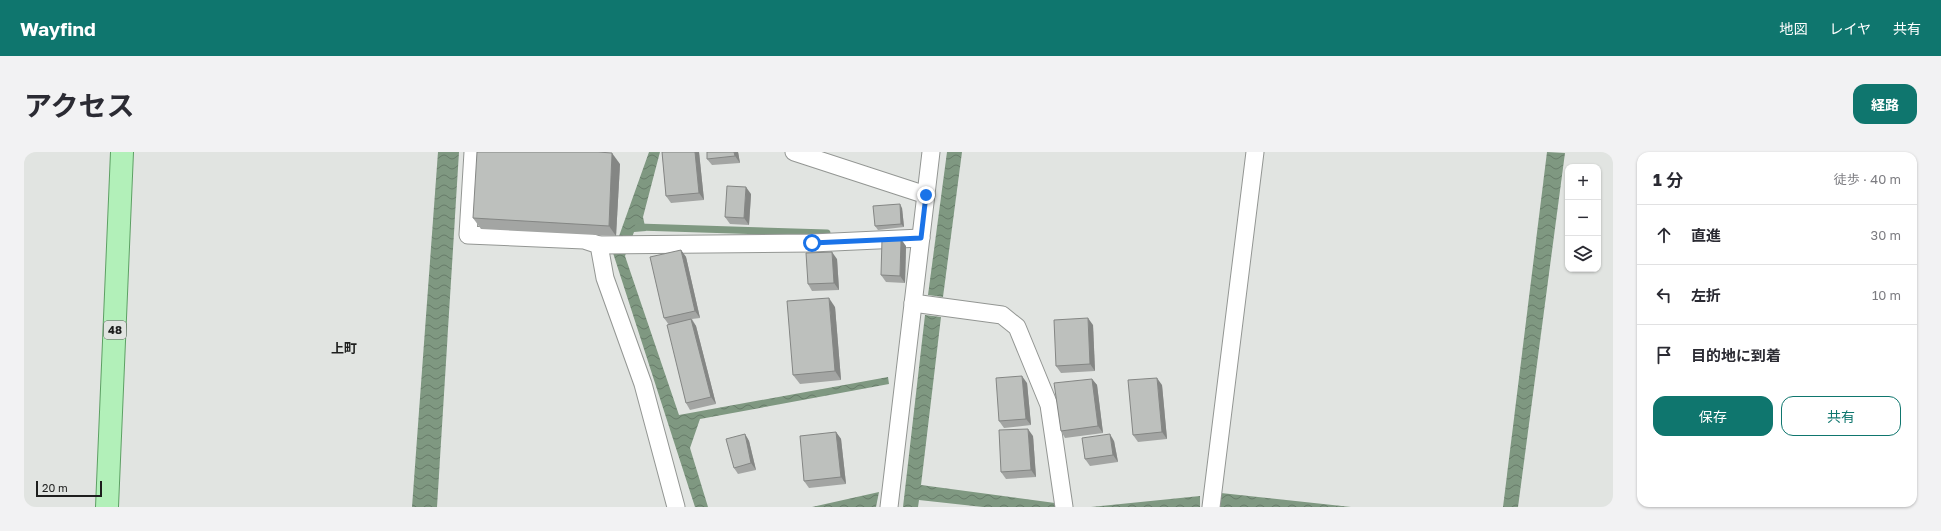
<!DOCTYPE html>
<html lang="ja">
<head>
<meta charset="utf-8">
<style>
	body { margin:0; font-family:"Golos Text","Noto Sans JP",sans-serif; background:#f2f2f3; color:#2b2b33 }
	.controls { position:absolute; right:12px; top:12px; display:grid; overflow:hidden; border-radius:8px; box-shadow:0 1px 3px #0004 }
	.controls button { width:36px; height:36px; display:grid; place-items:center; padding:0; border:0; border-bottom:1px solid #e1e1e2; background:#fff; color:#2b2b33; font:20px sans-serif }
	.scale { position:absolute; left:12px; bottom:10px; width:66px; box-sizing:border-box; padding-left:4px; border:2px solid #1d1e1d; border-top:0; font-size:11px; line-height:14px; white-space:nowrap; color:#1d1e1d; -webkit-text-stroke:3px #e1e4e1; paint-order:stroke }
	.stop { position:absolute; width:12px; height:12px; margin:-9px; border:3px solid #1a73e8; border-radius:50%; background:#fff }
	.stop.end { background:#1a73e8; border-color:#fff; box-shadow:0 1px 4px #0008 }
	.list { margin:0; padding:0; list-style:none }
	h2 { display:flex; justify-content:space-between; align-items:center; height:52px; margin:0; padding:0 16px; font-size:17px }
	h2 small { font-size:13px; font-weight:400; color:#7c7c81 }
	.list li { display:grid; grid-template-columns:26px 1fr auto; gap:12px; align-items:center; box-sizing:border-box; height:60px; padding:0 16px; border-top:1px solid #e1e1e2 }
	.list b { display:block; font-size:15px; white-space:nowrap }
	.list em { font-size:13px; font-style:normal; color:#7c7c81 }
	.actions { display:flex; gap:8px; padding:12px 16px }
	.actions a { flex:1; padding:9px 0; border:1px solid #0f766e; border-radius:12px; text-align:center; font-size:14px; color:#0f766e }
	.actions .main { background:#0f766e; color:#fff }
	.icon { flex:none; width:22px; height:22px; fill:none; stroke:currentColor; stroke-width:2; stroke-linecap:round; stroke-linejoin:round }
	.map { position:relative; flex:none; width:1589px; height:355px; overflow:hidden; border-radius:12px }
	header { display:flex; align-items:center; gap:24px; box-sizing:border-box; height:56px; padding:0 20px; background:#0f766e; color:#fff }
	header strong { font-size:19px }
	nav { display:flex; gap:22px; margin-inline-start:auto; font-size:14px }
	.intro { display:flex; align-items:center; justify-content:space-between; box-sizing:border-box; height:96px; padding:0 24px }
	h1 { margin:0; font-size:28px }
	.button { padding:10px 18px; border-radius:12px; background:#0f766e; color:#fff; font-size:14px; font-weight:700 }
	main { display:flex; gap:24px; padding:0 24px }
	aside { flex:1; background:#fff; border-radius:12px; box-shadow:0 1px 3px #0004 }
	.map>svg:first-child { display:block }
	.water { fill:url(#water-waves) }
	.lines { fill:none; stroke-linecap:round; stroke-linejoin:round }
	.stream { stroke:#7f9881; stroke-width:7 }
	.minor-casing { stroke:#939693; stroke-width:19 }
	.primary-casing { stroke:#5da064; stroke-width:24 }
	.minor { stroke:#fff; stroke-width:17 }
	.primary { stroke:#b2f0b9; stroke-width:22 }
	.wall { fill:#a3a5a3 }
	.shaded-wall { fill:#848684 }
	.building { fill:#bdc0bd; stroke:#848684 }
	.route { stroke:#1a73e8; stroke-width:5 }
	.labels { text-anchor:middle; stroke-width:3; stroke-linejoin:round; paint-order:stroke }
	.shield { fill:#e1e4e1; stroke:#585958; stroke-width:1 }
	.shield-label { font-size:11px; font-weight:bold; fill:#1d1e1d }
	.neighbourhood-label { font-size:13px; font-weight:bold; fill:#1d1e1d; stroke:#e1e4e1 }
</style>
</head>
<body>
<header>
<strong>Wayfind</strong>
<nav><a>地図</a><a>レイヤ</a><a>共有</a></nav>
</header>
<div class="intro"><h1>アクセス</h1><a class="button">経路</a></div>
<main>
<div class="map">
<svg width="1589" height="355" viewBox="0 0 1589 355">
	<defs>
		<pattern id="water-waves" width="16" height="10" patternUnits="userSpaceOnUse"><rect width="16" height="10" fill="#7f9881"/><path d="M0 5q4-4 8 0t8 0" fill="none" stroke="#677b69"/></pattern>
	</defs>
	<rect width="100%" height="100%" fill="#e1e4e1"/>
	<!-- water -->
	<g class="water">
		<polygon points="414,0 435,0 413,355 388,355"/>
		<polygon points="625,0 636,0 619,65 622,79 610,80 601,104 655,263 864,225 865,232 676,267 666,296 684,355 671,355 589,101"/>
		<polygon points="923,0 938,0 919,145 904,143"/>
		<polygon points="1523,0 1541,1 1494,355 1479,355"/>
		<polygon points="901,163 917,165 897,333 1031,351 1043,355 959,355 895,348 894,355 879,355"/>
		<polygon points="855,340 852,355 788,355"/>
		<polygon points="1197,341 1327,355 1196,355"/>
		<polygon points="1176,344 1176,355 1067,355"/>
	</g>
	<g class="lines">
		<!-- stream -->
		<polyline class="stream" points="614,75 803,81"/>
		<defs>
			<g id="minor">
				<polyline points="449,0 444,83 560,88 575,93 581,126 619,232 652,355"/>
				<polyline points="770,0 902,43"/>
				<polyline points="575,93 788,91 897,86"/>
				<polyline points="889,151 978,163 993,175 1025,253 1040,355"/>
				<polyline points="865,355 907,0"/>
				<polyline points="1187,355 1231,0"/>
			</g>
			<polyline id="primary" points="83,355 98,0"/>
		</defs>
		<!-- minor casing -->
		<use href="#minor" class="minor-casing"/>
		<!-- primary casing -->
		<use href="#primary" class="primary-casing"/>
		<!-- minor -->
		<use href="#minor" class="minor"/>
		<!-- primary -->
		<use href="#primary" class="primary"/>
	</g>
	<!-- wall -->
	<g class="wall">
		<polygon points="638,0 675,0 680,48 647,51 642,44"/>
		<polygon points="683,0 714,0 716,11 688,13 683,7"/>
		<polygon points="596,12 592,84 457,77 449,66"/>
		<polygon points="727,42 725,73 706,72 701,65"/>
		<polygon points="878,56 880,75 854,78 851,74"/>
		<polygon points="882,94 881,131 862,130 857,123"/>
		<polygon points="657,98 662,105 676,166 668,167 672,174 692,252 666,258 662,251 645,173 640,166"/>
		<polygon points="813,107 815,138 788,139 784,132"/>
		<polygon points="811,155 817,228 776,232 769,223"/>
		<polygon points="1069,173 1071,219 1037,221 1032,214"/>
		<polygon points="1068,227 1073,233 1079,281 1041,286 1037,279"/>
		<polygon points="1003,231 1007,273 980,276 975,269"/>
		<polygon points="1138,233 1143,287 1114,290 1109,283"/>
		<polygon points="812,280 817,287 822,332 785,336 780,329"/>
		<polygon points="721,282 725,289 732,318 714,322 710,316"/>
		<polygon points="1009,284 1012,325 982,327 977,320"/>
		<polygon points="1090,289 1094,310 1066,314 1061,307"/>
	</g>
	<!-- shaded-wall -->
	<g class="shaded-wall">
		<polygon points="671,0 675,0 680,48 675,41"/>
		<polygon points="710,0 714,0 716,11 711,4"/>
		<polygon points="588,1 596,12 592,84 585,74"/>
		<polygon points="722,35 727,42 725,73 720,66"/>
		<polygon points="876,52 878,56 880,75 877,72"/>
		<polygon points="877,87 882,94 881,131 876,124"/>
		<polygon points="657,98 662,105 676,166 671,159"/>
		<polygon points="808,100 813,107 815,138 810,131"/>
		<polygon points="805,146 811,155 817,228 811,219"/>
		<polygon points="1064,166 1069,173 1071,219 1066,212"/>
		<polygon points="667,167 672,174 692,252 687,245"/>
		<polygon points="998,224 1003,231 1007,273 1002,267"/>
		<polygon points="1133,226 1138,233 1143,287 1138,280"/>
		<polygon points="1068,227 1073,233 1079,281 1074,274"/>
		<polygon points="1004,277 1009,284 1012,325 1007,318"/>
		<polygon points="812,280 817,287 822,332 817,325"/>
		<polygon points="721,282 725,289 732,318 727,311"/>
		<polygon points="1086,282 1090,289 1094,310 1089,303"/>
	</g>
	<!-- building -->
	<g class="building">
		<polygon points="453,0 574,0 588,1 585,74 449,66"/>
		<polygon points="638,0 671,0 675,41 642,44"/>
		<polygon points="683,0 710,0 711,4 683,7"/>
		<polygon points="703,34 722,35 720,66 701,65"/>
		<polygon points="876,52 877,72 851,74 849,54"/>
		<polygon points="858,87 877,87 876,124 857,123"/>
		<polygon points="657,98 671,159 640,166 626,105"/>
		<polygon points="808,100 810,131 784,132 782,101"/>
		<polygon points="805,146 811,219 769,223 763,149"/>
		<polygon points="1064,166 1066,212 1032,214 1030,168"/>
		<polygon points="667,167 687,245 662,251 643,173"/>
		<polygon points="998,224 1002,267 975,269 972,226"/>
		<polygon points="1133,226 1138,280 1109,283 1104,228"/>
		<polygon points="1068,227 1074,274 1037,279 1030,231"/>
		<polygon points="1004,277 1007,318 977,320 975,278"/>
		<polygon points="812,280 817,325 780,329 776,284"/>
		<polygon points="721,282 727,311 710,316 702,287"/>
		<polygon points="1086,282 1089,303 1061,307 1058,286"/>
	</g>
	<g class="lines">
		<!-- route -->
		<polyline class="route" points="788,91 897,86 902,43"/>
	</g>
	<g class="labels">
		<!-- shield labels -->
		<rect class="shield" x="80" y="169" width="22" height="18" rx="3"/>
		<g class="shield-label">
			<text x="91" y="182">48</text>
		</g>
		<!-- neighbourhood labels -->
		<g class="neighbourhood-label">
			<text x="320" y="201">上町</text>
		</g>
	</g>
</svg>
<div class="controls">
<button>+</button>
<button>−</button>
<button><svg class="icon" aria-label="layers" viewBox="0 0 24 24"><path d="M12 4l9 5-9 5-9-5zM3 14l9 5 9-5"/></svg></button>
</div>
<div class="scale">20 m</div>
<div class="stop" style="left:788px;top:91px"></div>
<div class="stop end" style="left:902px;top:43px"></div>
</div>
<aside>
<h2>1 分<small>徒歩 · 40 m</small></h2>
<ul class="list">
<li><svg class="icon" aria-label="ahead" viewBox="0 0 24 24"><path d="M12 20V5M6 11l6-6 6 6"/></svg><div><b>直進</b></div><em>30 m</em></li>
<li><svg class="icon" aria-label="left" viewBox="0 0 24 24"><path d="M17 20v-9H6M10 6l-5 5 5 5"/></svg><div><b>左折</b></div><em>10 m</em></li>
<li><svg class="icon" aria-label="arrive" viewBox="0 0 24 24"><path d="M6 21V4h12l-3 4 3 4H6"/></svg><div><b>目的地に到着</b></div></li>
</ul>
<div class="actions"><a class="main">保存</a><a>共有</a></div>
</aside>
</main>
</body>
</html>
